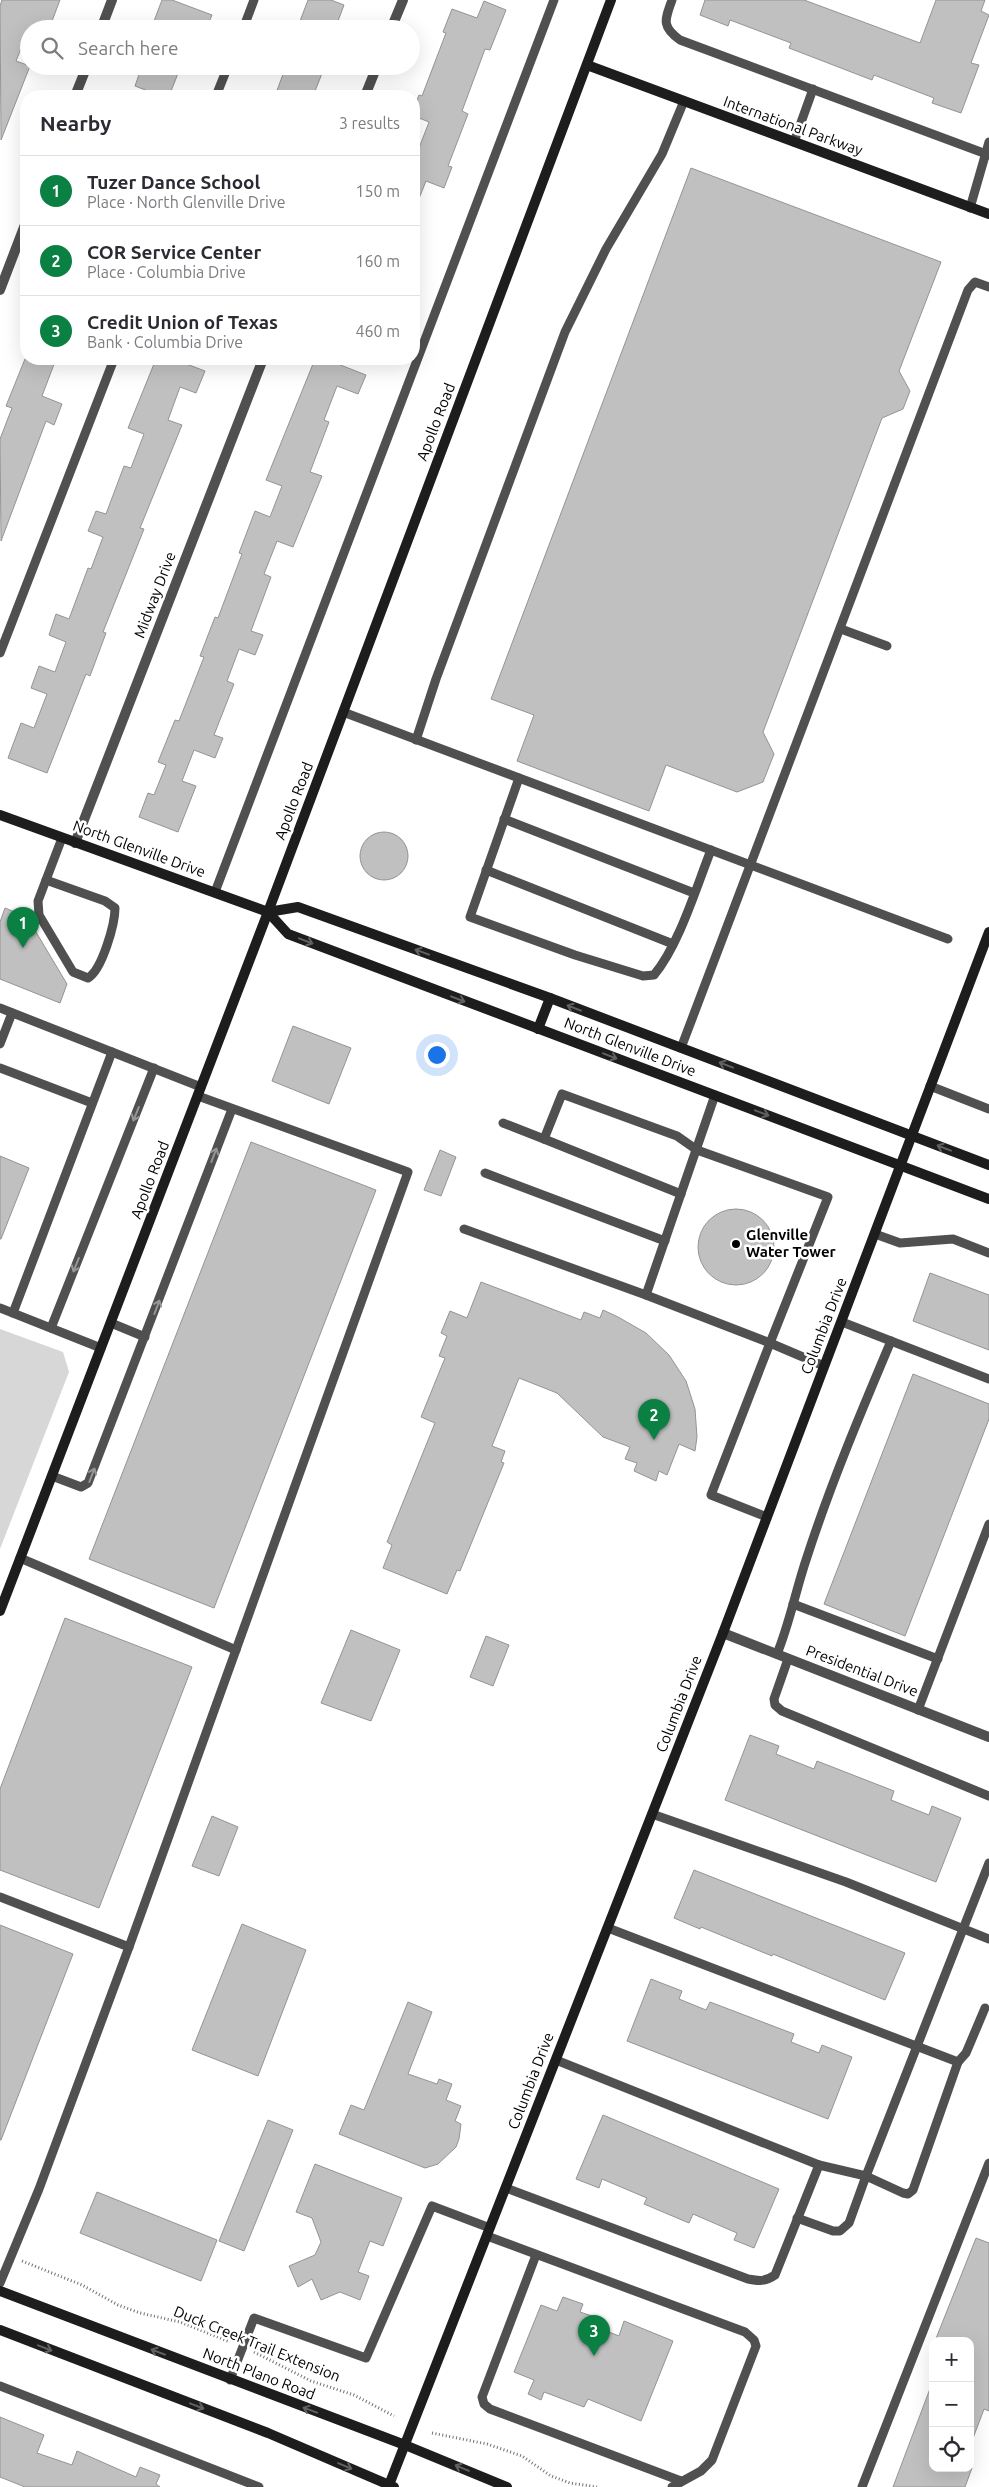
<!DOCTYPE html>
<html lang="en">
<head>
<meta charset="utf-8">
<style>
	body { margin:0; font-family:Ubuntu,sans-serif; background:#f7f7f7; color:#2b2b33 }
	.controls { position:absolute; right:15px; bottom:15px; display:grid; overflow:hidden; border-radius:10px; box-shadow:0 5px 20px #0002 }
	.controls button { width:45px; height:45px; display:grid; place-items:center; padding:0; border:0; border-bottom:1px solid #e1e1e2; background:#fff; color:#2b2b33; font:25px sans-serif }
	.you { position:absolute; left:436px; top:1054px; width:18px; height:18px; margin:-12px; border:4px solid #fff; border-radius:50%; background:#1a73e8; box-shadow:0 0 0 8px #1a73e833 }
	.badge { display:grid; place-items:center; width:32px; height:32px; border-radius:50%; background:#0b8043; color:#fff; font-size:16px; font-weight:700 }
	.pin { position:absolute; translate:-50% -41px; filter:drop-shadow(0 1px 2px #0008) }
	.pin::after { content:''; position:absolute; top:26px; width:18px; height:15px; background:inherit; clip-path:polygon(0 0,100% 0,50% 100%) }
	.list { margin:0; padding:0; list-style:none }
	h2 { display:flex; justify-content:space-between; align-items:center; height:65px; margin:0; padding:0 20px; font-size:21px }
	h2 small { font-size:16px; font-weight:400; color:#7c7c81 }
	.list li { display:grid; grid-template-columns:32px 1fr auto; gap:15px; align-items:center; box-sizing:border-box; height:70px; padding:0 20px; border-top:1px solid #e1e1e2 }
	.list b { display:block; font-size:19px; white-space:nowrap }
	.list p { margin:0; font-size:16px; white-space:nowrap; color:#7c7c81 }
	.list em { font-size:16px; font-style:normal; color:#7c7c81 }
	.icon { flex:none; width:28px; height:28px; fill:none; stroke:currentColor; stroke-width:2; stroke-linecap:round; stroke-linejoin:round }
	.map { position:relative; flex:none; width:989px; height:2487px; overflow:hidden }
	.search { position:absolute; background:#fff; box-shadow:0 5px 20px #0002; left:20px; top:20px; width:400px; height:55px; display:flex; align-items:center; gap:12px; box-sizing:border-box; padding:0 18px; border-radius:28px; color:#7c7c81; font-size:19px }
	.panel { position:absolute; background:#fff; box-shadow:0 5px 20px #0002; left:20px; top:90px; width:400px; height:275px; border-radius:20px }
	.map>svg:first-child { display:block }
	.green { fill:#d7d7d7 }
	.building { fill:#c0c0c0; stroke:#949494 }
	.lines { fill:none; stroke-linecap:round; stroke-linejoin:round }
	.path { stroke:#727272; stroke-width:3; stroke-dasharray:1 2.5; stroke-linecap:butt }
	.lane { stroke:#505050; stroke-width:9 }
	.street { stroke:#505050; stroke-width:10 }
	.secondary { stroke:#1d1d1d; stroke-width:10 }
	.oneway { stroke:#616161 }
	.oneway2 { stroke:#969696 }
	.poi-dot { fill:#000; stroke:#fff; stroke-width:2 }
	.labels { text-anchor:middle; stroke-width:5; stroke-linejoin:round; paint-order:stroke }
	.street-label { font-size:15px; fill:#000; stroke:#fff }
	.poi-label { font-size:15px; font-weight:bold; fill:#000; stroke:#fff; text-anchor:start }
</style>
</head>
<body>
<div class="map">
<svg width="989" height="2487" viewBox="0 0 989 2487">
	<rect width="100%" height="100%" fill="#fff"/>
	<!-- green -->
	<polygon class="green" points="0,1329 63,1352 69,1372 0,1549"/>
	<!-- building -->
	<g class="building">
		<polygon points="2,0 60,0 49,29 29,29 16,61 30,66 1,140 0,6"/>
		<polygon points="162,0 172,0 212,15 206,29 151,29"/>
		<polygon points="308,0 331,0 344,5 335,29 297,29"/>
		<polygon points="705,0 804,0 920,43 936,0 985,0 981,11 989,15 971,63 979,65 961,113 932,103 934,98 874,75 872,80 789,48 791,43 730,20 728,26 700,15"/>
		<polygon points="484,1 506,10 490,50 485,49 462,111 468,114 448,166 452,167 444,188 426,181 414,211 414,161 429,122 414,116 414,108 419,95 422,96 446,33 443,32 452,9 477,18"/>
		<polygon points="142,66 181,66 169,96 161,96 135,86"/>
		<polygon points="286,66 325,66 313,96 275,96"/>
		<polygon points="691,168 941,262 899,371 910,391 903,409 882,418 763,732 774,754 763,782 737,792 666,765 649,811 517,761 534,715 491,699"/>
		<polygon points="25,359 56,359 42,396 62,404 54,425 46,421 1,541 0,439 12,408 6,406"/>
		<polygon points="156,359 173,359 205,371 196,393 180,387 168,420 182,425 140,528 144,529 103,632 106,633 90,676 86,674 47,773 8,758 21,723 34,728 47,694 31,688 39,666 55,672 66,642 49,635 56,614 69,619 88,568 91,569 103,537 88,531 96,511 106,514 124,466 131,468 144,434 128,428"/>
		<polygon points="315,359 325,359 366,375 358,394 337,386 324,420 329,422 310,472 322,476 293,547 277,541 264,574 271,577 251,631 263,635 255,655 239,649 227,681 234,684 214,735 223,738 215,758 194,750 182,781 196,786 178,832 139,817 148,793 154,795 166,765 158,762 175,720 179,721 204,657 200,656 215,617 218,618 242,554 239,553 255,511 270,517 282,486 266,480"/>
		<circle cx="384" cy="856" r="24"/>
		<polygon points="5,908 27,917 67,984 60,1003 0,979 0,922"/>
		<polygon points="293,1026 351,1048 329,1104 272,1081"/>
		<polygon points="251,1142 376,1190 214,1608 89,1559"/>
		<polygon points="440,1150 456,1157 441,1196 424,1190"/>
		<polygon points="0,1156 29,1168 1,1239 0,1239"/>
		<circle cx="736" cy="1247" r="38"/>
		<polygon points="930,1273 989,1295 989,1350 913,1321"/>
		<polygon points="481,1282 581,1320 584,1312 600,1318 603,1310 618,1317 646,1333 669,1355 686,1381 695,1409 697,1437 695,1451 679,1444 667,1475 659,1471 656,1481 634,1471 637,1463 625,1459 630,1447 603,1437 557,1393 519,1378 492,1446 505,1451 501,1462 504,1463 460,1571 457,1570 447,1594 383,1568 392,1545 387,1542 435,1423 421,1417 445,1358 439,1356 447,1336 441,1333 450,1311 467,1318"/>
		<polygon points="913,1374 989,1404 989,1419 905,1636 824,1604"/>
		<polygon points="65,1618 192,1667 99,1908 0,1870 0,1789"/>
		<polygon points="351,1630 400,1650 371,1721 321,1703"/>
		<polygon points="486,1636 509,1645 493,1686 470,1677"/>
		<polygon points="750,1735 779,1746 776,1754 814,1769 817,1761 894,1791 891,1800 929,1815 932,1806 961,1818 936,1882 725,1800"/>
		<polygon points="212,1816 238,1827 219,1876 192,1866"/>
		<polygon points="694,1870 905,1953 885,2000 773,1954 772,1956 701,1927 700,1929 674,1918"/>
		<polygon points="242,1924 306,1950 258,2076 192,2050"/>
		<polygon points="0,1925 73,1954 1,2140 0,2140"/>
		<polygon points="651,1979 682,1991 679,1999 706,2010 710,2002 794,2034 791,2042 819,2053 822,2045 852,2057 828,2119 627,2041"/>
		<polygon points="408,2002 432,2012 408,2074 437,2084 439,2079 452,2084 446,2100 461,2106 455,2121 461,2124 459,2139 456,2147 438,2164 425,2168 339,2134 351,2105 364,2110"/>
		<polygon points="603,2115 779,2189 754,2248 734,2240 737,2233 693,2214 689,2223 644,2204 647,2198 602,2179 599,2188 576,2179"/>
		<polygon points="268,2120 293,2130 244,2251 219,2241"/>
		<polygon points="315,2164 402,2198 383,2246 370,2241 358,2272 369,2276 360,2300 340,2292 321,2300 312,2279 298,2287 289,2266 315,2255 321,2242 312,2218 296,2212"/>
		<polygon points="97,2192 217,2240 201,2281 80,2233"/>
		<polygon points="976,2238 989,2243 989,2411 984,2409 972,2441 970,2341 935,2341"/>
		<polygon points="563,2297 583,2304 580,2312 592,2316 589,2324 619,2336 624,2321 673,2341 641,2421 588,2399 584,2407 544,2392 541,2400 528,2394 534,2380 514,2372 541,2305 557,2311"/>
		<polygon points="931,2386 933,2468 972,2468 965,2487 893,2487"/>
		<polygon points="0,2417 44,2435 37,2453 72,2465 77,2451 136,2477 140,2467 160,2475 156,2484 160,2487 25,2487 0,2477"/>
	</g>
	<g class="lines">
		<!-- path -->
		<g class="path">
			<polyline points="22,2261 82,2285 118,2305 140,2313 180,2322 230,2342"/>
			<polyline points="254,2352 311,2381 354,2395 394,2416"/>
			<polyline points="432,2433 487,2444 522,2456 551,2476 570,2483 597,2487"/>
		</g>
		<!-- lane -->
		<g class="lane">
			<path d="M 672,0 C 665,20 661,26 680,40 L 989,155"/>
			<polyline points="243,29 254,0"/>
			<polyline points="216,96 228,66"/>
			<polyline points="794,142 813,89"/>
			<polyline points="970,208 989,142"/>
			<polyline points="841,629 887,646"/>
			<polyline points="0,653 114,359"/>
			<polyline points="343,712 948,939"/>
			<polyline points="416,740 436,679 565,332 606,249 662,154 684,101"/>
			<path d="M 519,778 L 470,917 L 575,955 L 643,976 L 654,975 C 679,945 696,888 711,850"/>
			<polyline points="504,819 694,893"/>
			<polyline points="486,870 673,944"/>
			<path d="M 46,880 L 105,901 L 115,908 C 115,924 102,970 88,978 L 73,972 L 39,915 L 38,901 Z"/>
			<polyline points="46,880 62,838"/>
			<polyline points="215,892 554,0"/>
			<polyline points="0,1008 201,1087"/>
			<polyline points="0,1044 12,1013"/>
			<polyline points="681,1048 968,290 975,282 989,287"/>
			<polyline points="0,1068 92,1103"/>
			<polyline points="930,1086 989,1109"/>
			<polyline points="503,1123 544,1139 562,1094 677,1136 697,1150 828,1197 770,1343 824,1366"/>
			<polyline points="544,1139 681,1194"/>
			<polyline points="485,1173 665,1241"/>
			<polyline points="464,1229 646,1295 715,1095"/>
			<polyline points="875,1234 900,1243 953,1239 989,1253"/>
			<polyline points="646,1295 770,1343 711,1495 767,1517"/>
			<polyline points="0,1308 101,1348"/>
			<polyline points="13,1313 112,1052"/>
			<polyline points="842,1322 989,1379"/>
			<polyline points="111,1323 145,1337"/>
			<polyline points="51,1328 154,1068"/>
			<polyline points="52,1476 81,1487 88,1483 232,1109"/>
			<polyline points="20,1558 236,1650"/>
			<polyline points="793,1604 938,1659"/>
			<path d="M 777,1654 C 790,1622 796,1589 807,1557 C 831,1483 861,1412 891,1341"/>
			<polyline points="788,1659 774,1699 775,1705 782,1711 989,1796"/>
			<polyline points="918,1710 989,1524"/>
			<polyline points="652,1814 846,1882 989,1939"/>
			<polyline points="0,1897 129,1947"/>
			<polyline points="608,1928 958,2062 913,2190 908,2194 903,2193 866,2176 849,2223 840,2231 833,2231 797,2218"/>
			<polyline points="556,2060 819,2165"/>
			<polyline points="958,2062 966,2053 985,2008"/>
			<path d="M 506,2188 L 748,2279 C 759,2281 765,2282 775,2275 L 819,2165 L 866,2176 L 989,1863"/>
			<polyline points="487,2236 745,2332 754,2340 756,2346 712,2460 701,2471 672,2487"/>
			<polyline points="536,2255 482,2397 484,2404 490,2409 681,2481"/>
			<polyline points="0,2283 39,2189 129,1947 408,1172 198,1096"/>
			<polyline points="230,2380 254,2318 366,2358 432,2206 490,2228"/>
			<polyline points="0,2386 259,2487"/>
			<polyline points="862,2487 989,2163"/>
		</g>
		<!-- street -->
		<g class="street">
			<polyline points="101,29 112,0"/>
			<polyline points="391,29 403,0"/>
			<polyline points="75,96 87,66"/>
			<polyline points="365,96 377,66"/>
			<polyline points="0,290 26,222"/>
			<polyline points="75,843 263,359"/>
			<polyline points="723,1633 989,1737"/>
		</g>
		<!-- secondary -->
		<g class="secondary">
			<polyline points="587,65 989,214"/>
			<polyline points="0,815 268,912 288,934 989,1199"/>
			<polyline points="268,912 298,907 550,998 989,1165"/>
			<polyline points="538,1029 550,998"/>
			<polyline points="0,1611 268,912 611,0"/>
			<polyline points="0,2291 405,2445 507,2487"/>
			<polyline points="0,2330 268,2433 394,2487"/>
			<polyline points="389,2485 723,1633 989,932"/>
		</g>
	</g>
	<!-- one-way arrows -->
	<defs><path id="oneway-shaft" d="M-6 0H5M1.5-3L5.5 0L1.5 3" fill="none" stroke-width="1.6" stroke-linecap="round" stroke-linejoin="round" transform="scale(1.25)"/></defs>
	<g class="oneway">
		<use href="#oneway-shaft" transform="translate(306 941) rotate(21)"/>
		<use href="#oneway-shaft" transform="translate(422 952) rotate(-160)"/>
		<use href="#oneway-shaft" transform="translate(458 999) rotate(21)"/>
		<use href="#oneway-shaft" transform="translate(574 1008) rotate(-159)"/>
		<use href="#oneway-shaft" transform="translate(610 1056) rotate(21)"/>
		<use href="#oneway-shaft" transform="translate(726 1065) rotate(-159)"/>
		<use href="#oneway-shaft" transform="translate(762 1113) rotate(21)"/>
		<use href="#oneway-shaft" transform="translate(944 1148) rotate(-159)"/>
		<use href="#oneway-shaft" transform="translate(45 2348) rotate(21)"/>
		<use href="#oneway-shaft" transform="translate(158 2352) rotate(-159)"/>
		<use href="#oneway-shaft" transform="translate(197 2406) rotate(21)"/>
		<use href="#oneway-shaft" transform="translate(310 2410) rotate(-160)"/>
		<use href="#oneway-shaft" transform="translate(345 2466) rotate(23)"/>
		<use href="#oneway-shaft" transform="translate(462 2468) rotate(-157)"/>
	</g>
	<g class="oneway2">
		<use href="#oneway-shaft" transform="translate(136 1114) rotate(112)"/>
		<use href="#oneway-shaft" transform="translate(214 1155) rotate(-69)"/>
		<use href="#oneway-shaft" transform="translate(76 1265) rotate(112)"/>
		<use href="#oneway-shaft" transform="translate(157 1307) rotate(-69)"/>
		<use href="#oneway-shaft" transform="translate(92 1475) rotate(-69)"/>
	</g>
	<!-- markers -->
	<circle class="poi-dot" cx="736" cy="1244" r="5"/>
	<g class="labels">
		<!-- street labels -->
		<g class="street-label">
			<text transform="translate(793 126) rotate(20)" y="5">International Parkway</text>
			<text transform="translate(436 422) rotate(-69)" y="5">Apollo Road</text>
			<text transform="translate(155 595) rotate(-69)" y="5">Midway Drive</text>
			<text transform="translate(294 801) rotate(-69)" y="5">Apollo Road</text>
			<text transform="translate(139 849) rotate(20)" y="5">North Glenville Drive</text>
			<text transform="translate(630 1047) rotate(21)" y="5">North Glenville Drive</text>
			<text transform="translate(150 1180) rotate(-69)" y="5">Apollo Road</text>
			<text transform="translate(824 1326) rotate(-69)" y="5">Columbia Drive</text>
			<text transform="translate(862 1671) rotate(21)" y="5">Presidential Drive</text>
			<text transform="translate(679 1704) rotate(-69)" y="5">Columbia Drive</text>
			<text transform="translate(531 2081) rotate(-69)" y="5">Columbia Drive</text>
			<text transform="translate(257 2344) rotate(22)" y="5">Duck Creek Trail Extension</text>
			<text transform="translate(259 2374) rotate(21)" y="5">North Plano Road</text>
		</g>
		<!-- poi labels -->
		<g class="poi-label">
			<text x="746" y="1240">Glenville<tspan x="746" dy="17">Water Tower</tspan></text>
		</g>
	</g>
</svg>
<div class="controls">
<button>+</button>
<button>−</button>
<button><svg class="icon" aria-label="locate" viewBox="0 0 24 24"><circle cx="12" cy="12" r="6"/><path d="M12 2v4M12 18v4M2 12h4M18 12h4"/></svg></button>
</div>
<div class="you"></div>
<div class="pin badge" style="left:23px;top:948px">1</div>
<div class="pin badge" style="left:654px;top:1440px">2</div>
<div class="pin badge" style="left:594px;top:2356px">3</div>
<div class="search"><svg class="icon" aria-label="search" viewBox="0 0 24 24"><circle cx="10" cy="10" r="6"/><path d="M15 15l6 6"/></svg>Search here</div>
<section class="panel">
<h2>Nearby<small>3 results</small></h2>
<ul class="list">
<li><span class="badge">1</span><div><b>Tuzer Dance School</b><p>Place · North Glenville Drive</p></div><em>150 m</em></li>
<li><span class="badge">2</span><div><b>COR Service Center</b><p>Place · Columbia Drive</p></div><em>160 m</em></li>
<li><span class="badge">3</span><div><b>Credit Union of Texas</b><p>Bank · Columbia Drive</p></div><em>460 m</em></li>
</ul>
</section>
</div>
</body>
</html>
